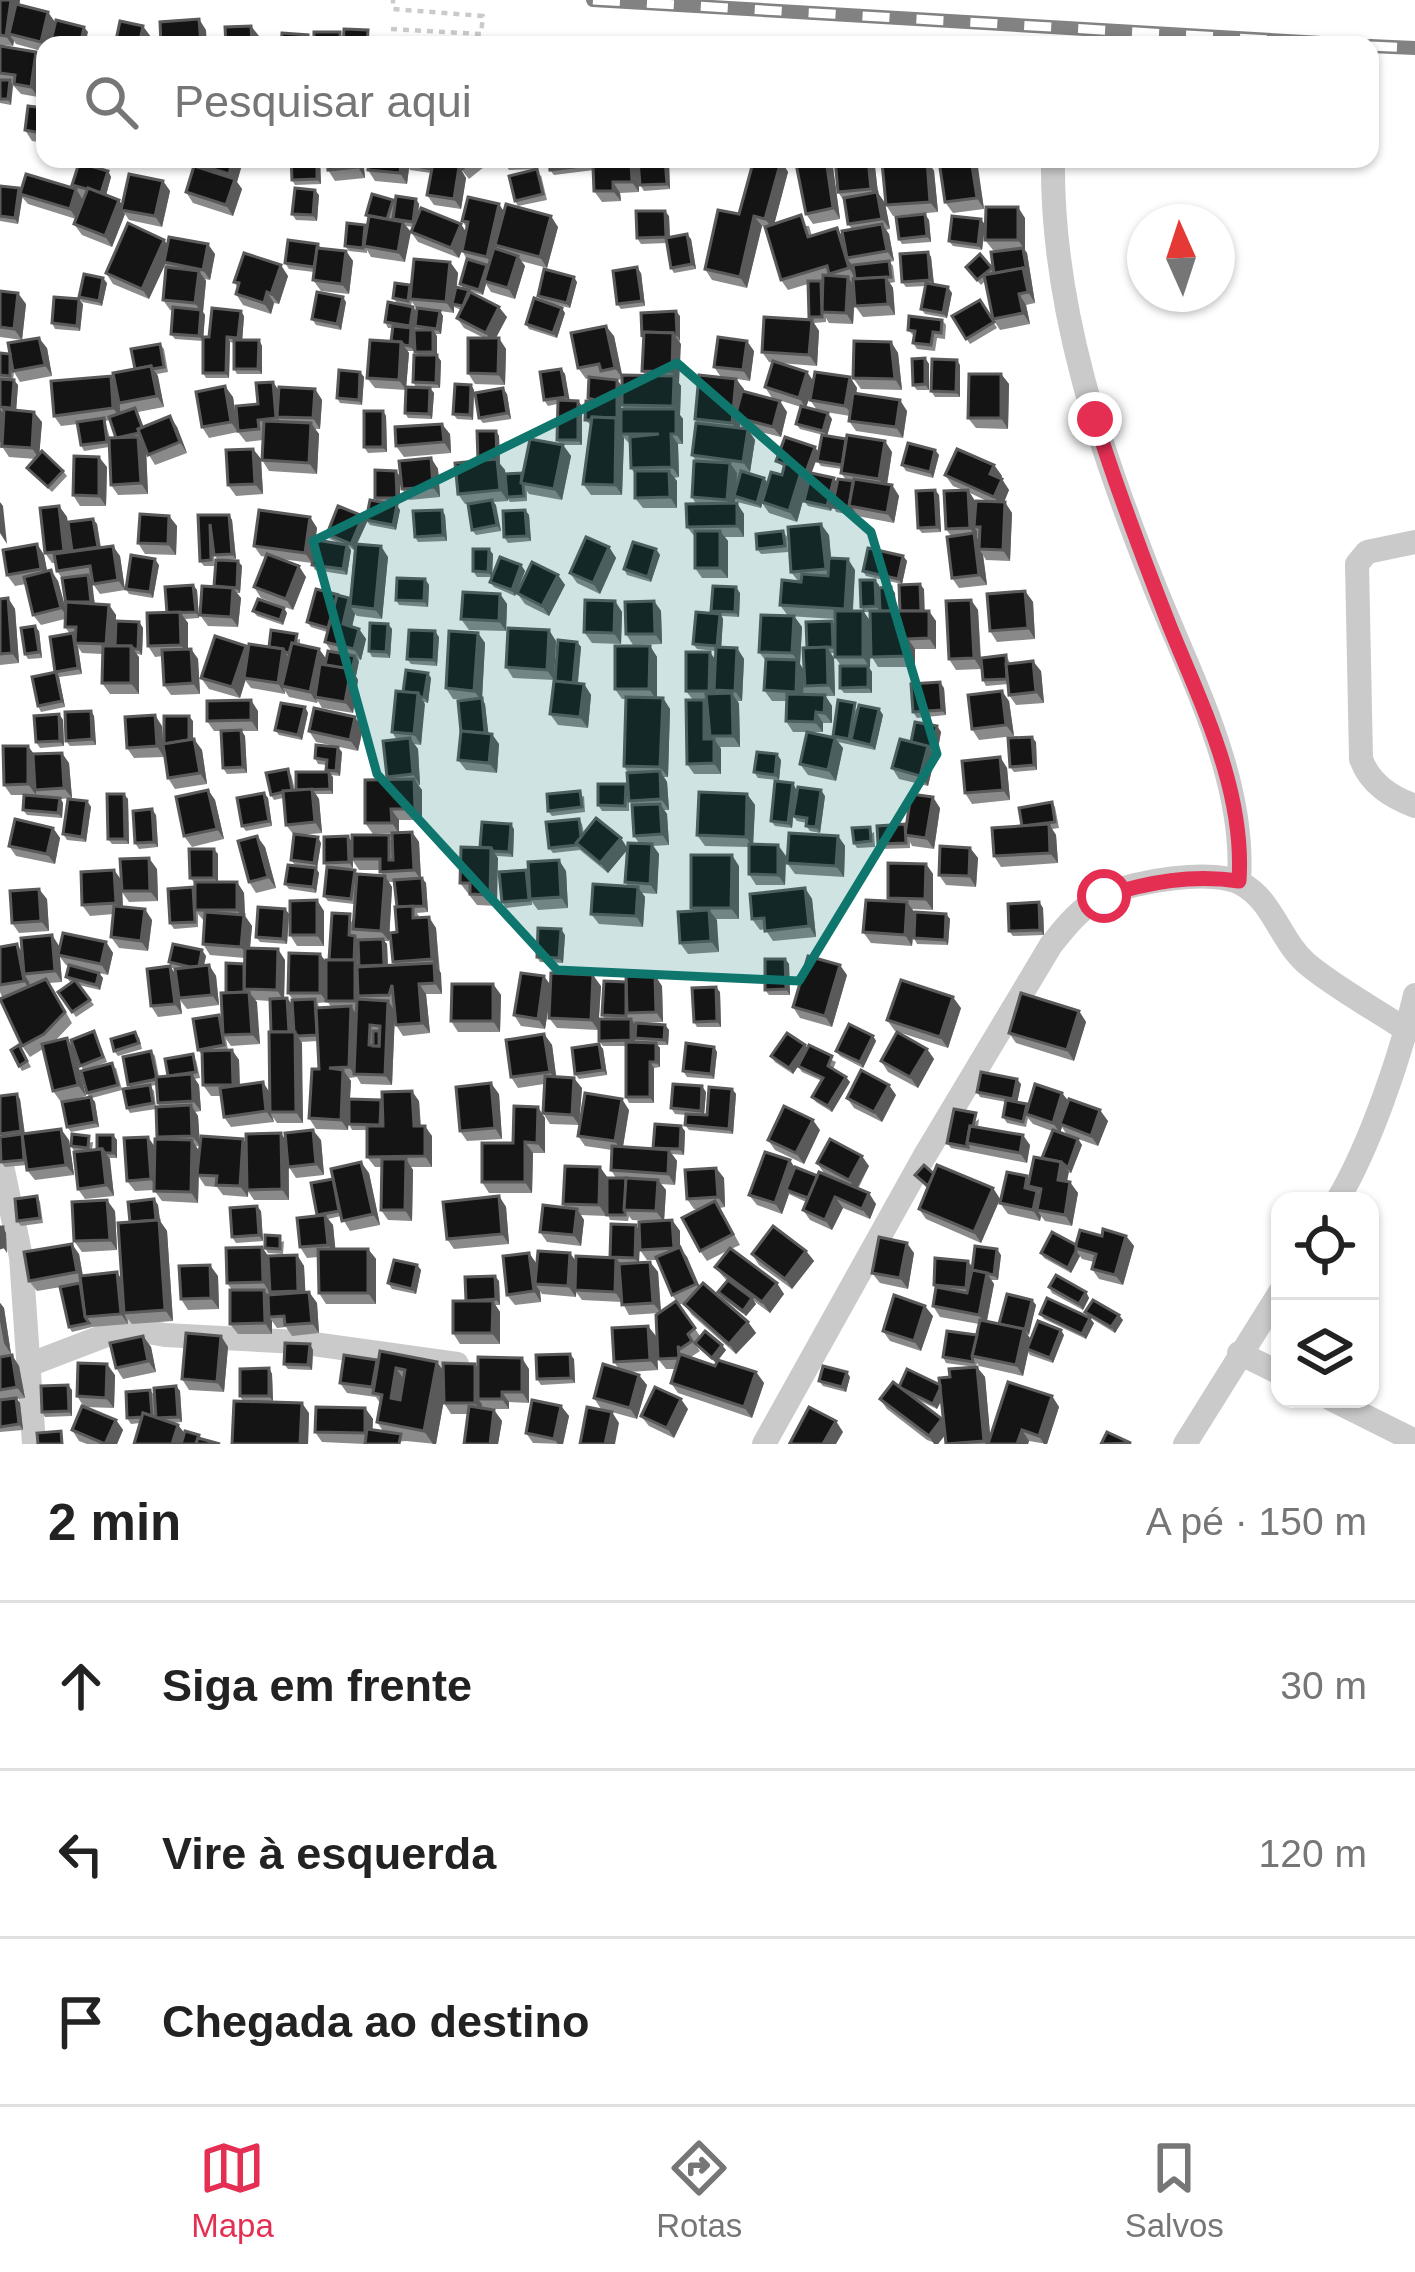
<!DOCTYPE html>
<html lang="pt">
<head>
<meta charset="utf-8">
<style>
	body { margin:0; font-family:Helvetica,sans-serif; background:#f6f6f6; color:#222 }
	.controls { position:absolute; right:36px; bottom:36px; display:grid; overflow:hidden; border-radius:24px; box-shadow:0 3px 9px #0004 }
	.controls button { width:108px; height:108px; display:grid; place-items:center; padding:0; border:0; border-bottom:3px solid #e0e0e0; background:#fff; color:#222; font:60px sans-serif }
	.compass { position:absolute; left:1127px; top:204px; width:108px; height:108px; border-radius:50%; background:#fff; box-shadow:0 3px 9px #0004; rotate:357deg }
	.stop { position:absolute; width:36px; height:36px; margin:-27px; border:9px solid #e42f53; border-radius:50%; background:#fff }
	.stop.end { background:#e42f53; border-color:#fff; box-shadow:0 3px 12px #0008 }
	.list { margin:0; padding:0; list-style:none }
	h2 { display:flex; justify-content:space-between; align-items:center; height:156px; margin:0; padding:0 48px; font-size:51px }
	h2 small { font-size:39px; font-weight:400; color:#767676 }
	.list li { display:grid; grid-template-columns:78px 1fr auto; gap:36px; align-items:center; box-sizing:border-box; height:168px; padding:0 48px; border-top:3px solid #e0e0e0 }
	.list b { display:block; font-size:45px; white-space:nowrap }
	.list em { font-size:39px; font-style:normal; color:#767676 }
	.icon { flex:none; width:66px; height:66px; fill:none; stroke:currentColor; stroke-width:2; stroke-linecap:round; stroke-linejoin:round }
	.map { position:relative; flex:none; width:1415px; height:1444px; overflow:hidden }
	.search { position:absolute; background:#fff; box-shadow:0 3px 9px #0004; left:36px; right:36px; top:36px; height:132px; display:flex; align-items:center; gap:30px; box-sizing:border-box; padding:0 42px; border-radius:24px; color:#767676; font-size:45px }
	.sheet { height:660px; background:#fff }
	nav { display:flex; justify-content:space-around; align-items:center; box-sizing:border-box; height:168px; border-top:3px solid #e0e0e0; background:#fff; font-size:33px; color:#767676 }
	nav a { display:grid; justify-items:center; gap:6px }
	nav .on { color:#e42f53 }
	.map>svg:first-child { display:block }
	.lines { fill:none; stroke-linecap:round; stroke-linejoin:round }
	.path { stroke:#cacaca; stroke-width:4.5; stroke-dasharray:6 6; stroke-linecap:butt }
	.street { stroke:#cacaca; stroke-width:24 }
	.rail-casing { stroke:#828282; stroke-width:14 }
	.rail { stroke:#fff; stroke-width:9; stroke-dasharray:27; stroke-linecap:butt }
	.wall { fill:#8a8a8a; fill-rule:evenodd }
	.shaded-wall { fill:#5a5a5a }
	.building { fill:#141414; stroke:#5a5a5a; stroke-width:3; fill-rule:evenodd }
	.route { stroke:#e42f53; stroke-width:15 }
	.marked { fill:#0f766e; fill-opacity:0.2; stroke:#0f766e; stroke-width:9; stroke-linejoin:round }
</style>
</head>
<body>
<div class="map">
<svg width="1415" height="1444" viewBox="0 0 1415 1444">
	<rect width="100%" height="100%" fill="#fff"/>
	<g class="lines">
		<!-- path -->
		<polyline class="path" points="391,29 481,34 483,16 393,9 393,0"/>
		<!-- street -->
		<g class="street">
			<path d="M 1053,159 C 1051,306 1100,450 1154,585 C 1191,678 1246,779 1239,881"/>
			<path d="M 1415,542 L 1367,552 L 1357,564 L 1361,759 C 1370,784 1391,797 1415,806"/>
			<polyline points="0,1156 21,1257 34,1444"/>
			<path d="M 1337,1201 C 1370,1146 1400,1057 1415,995"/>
			<polyline points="1239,1353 1280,1373"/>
			<polyline points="31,1364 125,1328 165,1335 299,1342 457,1364"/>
			<polyline points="1331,1399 1415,1441"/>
			<path d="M 764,1444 L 924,1157 L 1051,945 C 1066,926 1082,906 1105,895 C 1134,881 1214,868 1242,884 C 1273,901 1280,940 1306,963 C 1334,987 1375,1009 1406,1030"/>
			<polyline points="1185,1444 1280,1292"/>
		</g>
		<defs>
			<g id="rail">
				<polyline points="593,0 1356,45"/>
				<polyline points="1370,46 1415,48"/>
			</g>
		</defs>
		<!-- rail casing -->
		<use href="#rail" class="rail-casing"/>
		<!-- rail -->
		<use href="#rail" class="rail"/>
	</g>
	<!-- wall -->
	<g class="wall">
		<polygon points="0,0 20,0 19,5 45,45 45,52 16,44 14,41 13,46 0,45"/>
		<polygon points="0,46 36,52 44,62 38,97 21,94 12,84 11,105 0,103"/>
		<polygon points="45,108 45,143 32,141 25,130"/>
		<polygon points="85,159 129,159 128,163 87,163"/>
		<polygon points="195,159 242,159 243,161 237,182 242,189 233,216 193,203 186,192 197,167 194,163"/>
		<polygon points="252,159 286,159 286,162"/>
		<polygon points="291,159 320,159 321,184 295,185 292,180"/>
		<polygon points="363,159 365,178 335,181 328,170"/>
		<polygon points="369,159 440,159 439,164 458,167 452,159 494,159 469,179 461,169 466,178 461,209 434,205 427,195 431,173 410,170 409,168 407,184 375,181 368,170"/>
		<polygon points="502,159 537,159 538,169 509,170"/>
		<polygon points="549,159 600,159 600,167 638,159 639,192 620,193 621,201 602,202 594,191 594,170 554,175 550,170"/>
		<polygon points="666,159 669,163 670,189 644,191 640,185"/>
		<polygon points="953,159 1007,159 1006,168 977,166 984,209 953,213 945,202"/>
		<polygon points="832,160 840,219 813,224 806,214"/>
		<polygon points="927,160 934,171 938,212 893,216 886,205"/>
		<path d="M 781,161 L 788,172 L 774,224 L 809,226 L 812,236 L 837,228 L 843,238 L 852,229 L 848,224 L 844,201 L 838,192 L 875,167 L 878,193 L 885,203 L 890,229 L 886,230 L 889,234 L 894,261 L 890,262 L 893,266 L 895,282 L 890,283 L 893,288 L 895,315 L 863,317 L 855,306 L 855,296 L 853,324 L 829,323 L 826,318 L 826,322 L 814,323 L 819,331 L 817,366 L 779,363 L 807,372 L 813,381 L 850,377 L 857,388 L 856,394 L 907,411 L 903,438 L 856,431 L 849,421 L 850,416 L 820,411 L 832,419 L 827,436 L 892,452 L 887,485 L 892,485 L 899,496 L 894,523 L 836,512 L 833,505 L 831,511 L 808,506 L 804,501 L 810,477 L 807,476 L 809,479 L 797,522 L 769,513 L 762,503 L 761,508 L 737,502 L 735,499 L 735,503 L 744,514 L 744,537 L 725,537 L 728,541 L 728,578 L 702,578 L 695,568 L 695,537 L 687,527 L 696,504 L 692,497 L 696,461 L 692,455 L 697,423 L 695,419 L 721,377 L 714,367 L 754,351 L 750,381 L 737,379 L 744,392 L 787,412 L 781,437 L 742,427 L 740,425 L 740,428 L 755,440 L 750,472 L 742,471 L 768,483 L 782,475 L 784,467 L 776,461 L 815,447 L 819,453 L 811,473 L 837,482 L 846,480 L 841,473 L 842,469 L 821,466 L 817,461 L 823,435 L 800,429 L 796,424 L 801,407 L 772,398 L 765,387 L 773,363 L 769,362 L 762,352 L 810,320 L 809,317 L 808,284 L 788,290 L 781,280 L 765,227 L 762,226 L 747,288 L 712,280 L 705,269 L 739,214 ZM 812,390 L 810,400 L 817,410 L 806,407 Z"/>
		<polygon points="108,171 111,177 106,195 122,205 163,181 170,191 162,227 129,220 125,214 112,247 82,235 74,224 76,219 28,204 22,197 18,224 0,221 0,186 21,191 74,188 72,185"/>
		<polygon points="541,175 547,200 518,206 515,201"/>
		<polygon points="319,195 317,221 296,220 292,214"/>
		<path d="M 416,199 L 419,204 L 418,214 L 466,232 L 467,228 L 462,221 L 499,204 L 504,212 L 558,227 L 547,268 L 521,261 L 525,266 L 515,299 L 491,292 L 486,284 L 483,295 L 470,291 L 507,317 L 496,338 L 506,349 L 505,385 L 475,384 L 468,373 L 484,338 L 464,328 L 457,318 L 461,310 L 454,307 L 454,313 L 440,311 L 443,316 L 441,334 L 436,334 L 437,355 L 441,361 L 440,388 L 430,388 L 434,393 L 432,419 L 408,418 L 405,413 L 406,390 L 375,388 L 367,378 L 391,341 L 392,328 L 388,328 L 385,322 L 417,312 L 417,309 L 412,302 L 411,306 L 397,303 L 393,298 L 410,285 L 450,262 L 458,273 L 456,287 L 463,288 L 460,284 L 467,260 L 462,250 L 459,258 L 418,242 L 411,232 L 413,227 L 406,226 L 405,262 L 371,257 L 367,250 L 367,253 L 349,251 L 345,246 L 365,225 L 367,228 L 369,219 L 366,215 L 393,200 L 395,203 ZM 414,341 L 417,355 L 413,382 L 416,387 L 406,387 L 409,353 L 407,351 L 414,351 Z"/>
		<polygon points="669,216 670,237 691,239 696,269 674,273 671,268 667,243 641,244 637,238"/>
		<polygon points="1025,218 1025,250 1027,253 1035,303 1026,305 1030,324 1000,330 993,319 985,281 981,285 966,267 980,254 994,270 1004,250 993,250 985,240"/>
		<polygon points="981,219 985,225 982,250 953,246 949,241"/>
		<polygon points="929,220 931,242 902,244 899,239"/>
		<polygon points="167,244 215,254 210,280 205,279 206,281 203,312 205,315 203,341 175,339 171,334 173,311 170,310 163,300 167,267 165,264 149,299 113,284 106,273"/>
		<polygon points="318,244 321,248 346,251 353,261 349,294 321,291 313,280 314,272 289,269 285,263"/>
		<polygon points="928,252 931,257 934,285 952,293 947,318 925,314 921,309 926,286 906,287 902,282"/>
		<polygon points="641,273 645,306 621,309 617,304"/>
		<polygon points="288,276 279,304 274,303 271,314 243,305 236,294 238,288 234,282"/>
		<polygon points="577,282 570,308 542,301 538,296"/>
		<polygon points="107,283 102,306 82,302 79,297"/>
		<polygon points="0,291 26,304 22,340 0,337"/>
		<polygon points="980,300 997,328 970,344 952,316"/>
		<polygon points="346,302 341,330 316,325 312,319"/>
		<polygon points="83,304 80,331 55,329 52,323"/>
		<polygon points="565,313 557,338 529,329 526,324"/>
		<polygon points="244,316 242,340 259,340 262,346 262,374 237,374 234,369 234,343 230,342 229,378 206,378 203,373 209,337"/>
		<path d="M 680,316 L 679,383 L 681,386 L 680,415 L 683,419 L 683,444 L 678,444 L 679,477 L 674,478 L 677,481 L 677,508 L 643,508 L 635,498 L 635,474 L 631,468 L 631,445 L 624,438 L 622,495 L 591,495 L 583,484 L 591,425 L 585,420 L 590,401 L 588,398 L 589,378 L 586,379 L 578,368 L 614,336 L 622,377 L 645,375 L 642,371 ZM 622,379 L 622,405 L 624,409 L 621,424 L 621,385 L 617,380 Z"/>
		<polygon points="942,320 946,325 945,339 937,338 935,351 917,349 913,343 914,336 908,330"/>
		<polygon points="891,342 898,353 902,390 861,389 853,378"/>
		<path d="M 160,344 L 164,349 L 168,372 L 157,374 L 164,407 L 138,412 L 143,426 L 177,427 L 187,453 L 155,465 L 146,450 L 148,494 L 118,495 L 111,485 L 109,447 L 84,451 L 81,445 L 78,424 L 61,426 L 54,416 L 111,376 L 115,383 L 135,369 ZM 110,420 L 116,438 L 110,438 L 105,421 Z"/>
		<polygon points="47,348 52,376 20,382 14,372 13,380 18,385 16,410 42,422 39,454 63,471 67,476 52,492 27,468 36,459 9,457 3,448 0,448 0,353 10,354"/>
		<polygon points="925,358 929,364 929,390 917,390 913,385"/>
		<polygon points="960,365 960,397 935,397 931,391"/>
		<polygon points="561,369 565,374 569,401 578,401 582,406 582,445 563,445 571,456 562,500 529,494 527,491 527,501 510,502 507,498 508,501 494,502 501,531 476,535 472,530 472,504 465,504 458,494 496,431 499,436 500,464 505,470 506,483 560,444 557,440 557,404 548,406 544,400"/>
		<polygon points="360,372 364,377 362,405 340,403 337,398"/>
		<polygon points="1001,374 1009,384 1008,429 976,428 968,418"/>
		<polygon points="471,385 474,390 473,420 457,419 453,414"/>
		<polygon points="315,389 322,400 320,429 315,429 319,434 317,474 269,471 262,460 263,440 246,442 238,432 209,438 202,427 233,397 238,431 258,404 279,391"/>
		<polygon points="507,394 511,419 483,423 479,418"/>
		<polygon points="383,411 386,416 387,452 368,453 364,447"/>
		<polygon points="450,434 451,453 404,457 396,446"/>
		<polygon points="253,449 261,459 263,494 236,496 228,485"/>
		<polygon points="935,450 939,455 933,478 906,471 902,465"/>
		<polygon points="431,458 438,469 440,497 409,500 402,489"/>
		<path d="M 994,465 L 1002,476 L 1000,478 L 1009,490 L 1004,502 L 1012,513 L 1010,561 L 986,560 L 983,555 L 987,585 L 959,588 L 952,578 L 951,536 L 946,529 L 963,490 L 953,486 L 945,475 ZM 970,493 L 989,502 L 975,501 Z"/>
		<polygon points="107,467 106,506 80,506 73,495"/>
		<polygon points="396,471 400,503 391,504 400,510 396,530 370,525 366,520 377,501 375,498"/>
		<polygon points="935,490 939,495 941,532 922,533 918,528"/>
		<polygon points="59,506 67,517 71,552 93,519 97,524 101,547 120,556 125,590 100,594 93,584 92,577 90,578 95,604 109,605 116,615 116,621 139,622 143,628 142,655 137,654 139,694 110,694 102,683 103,654 82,653 78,647 82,674 59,677 65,707 41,712 38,706 55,672 70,634 65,627 65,619 41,625 33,615 26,584 15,586 7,575 37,544 44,555 47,571 58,581 66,609 62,578 57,571 56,563 52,563 45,553"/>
		<polygon points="525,510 529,515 531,541 508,543 504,537"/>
		<polygon points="229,515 232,520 236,559 224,560 238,561 242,566 240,593 237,593 241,598 238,627 208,626 200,615 214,586 218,560 214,555 215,566 204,566 200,561"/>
		<polygon points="445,515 447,541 418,542 415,537"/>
		<polygon points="169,516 177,526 176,555 145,554 138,543"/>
		<polygon points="363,516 367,522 357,544 388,557 382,619 357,616 355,614 352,627 359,629 366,639 361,660 357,659 359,661 356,676 358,680 353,713 322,708 318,701 317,703 289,697 285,691 285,694 251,688 245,680 240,698 209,689 201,678 246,646 248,650 300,639 300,645 319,649 326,659 332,652 325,642 327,632 311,627 307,622 350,599 354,550 349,547 351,550 347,575 315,570 312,563 281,559 306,577 293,610 261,598 254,587 266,557 261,556 254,546 310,517 317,528 315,545 341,544 330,539 327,534"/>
		<polygon points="783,531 787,537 788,552 761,554 757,549"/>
		<polygon points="829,535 831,558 855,570 853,611 863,611 870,621 870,612 864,612 861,607 879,585 880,611 895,593 896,611 900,611 924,589 924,611 936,621 936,649 915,649 915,667 878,667 870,654 869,668 872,672 872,693 844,693 840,688 841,666 835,657 835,653 830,653 834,658 835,696 825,696 832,706 832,723 823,723 823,732 808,732 833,737 858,707 879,709 883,715 875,750 838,742 843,748 836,781 808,775 800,764 807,732 793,732 786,721 787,701 772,701 764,690 766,661 759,652 794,616 802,627 800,664 804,670 807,648 832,621 835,625 835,619 788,616 780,605 798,581 791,572"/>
		<polygon points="609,547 616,558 600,594 577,583 570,573"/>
		<polygon points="656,549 660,555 651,582 627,575 624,569"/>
		<polygon points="493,554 492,576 521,565 525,571 515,596 494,587 490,582 492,577 477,577 473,571"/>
		<polygon points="903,556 907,561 902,584 866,576 863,571"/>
		<polygon points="159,565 153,598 129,594 126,589"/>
		<polygon points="558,575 565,585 549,616 525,604 517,593"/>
		<polygon points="425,579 429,585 428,607 399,605 396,600"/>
		<polygon points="193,585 197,590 199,618 185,619 188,623 188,649 191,649 198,659 200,694 171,695 164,685 163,656 155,657 148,646 167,613"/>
		<polygon points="1025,591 1033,602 1035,639 997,642 990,631"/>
		<polygon points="740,593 739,617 722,616 723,619 721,648 737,648 744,659 742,701 738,701 739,704 740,747 720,747 721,749 721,774 694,774 687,764 693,700 686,691 716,661 716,651 697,649 693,644 713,613 711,611"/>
		<polygon points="500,594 507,604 506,631 469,630 461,619"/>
		<polygon points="8,598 15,609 19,663 0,665 0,599"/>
		<polygon points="971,600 978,610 981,658 1006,655 1010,663 1041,671 1044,703 1016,705 1009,695 1008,684 986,686 983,680 981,669 956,670 949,659"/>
		<polygon points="615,601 622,612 621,644 592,643 584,632"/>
		<polygon points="654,601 661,611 662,644 633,645 626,634"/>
		<polygon points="284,608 287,613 283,625 257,616 253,611"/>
		<polygon points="388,624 392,629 390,658 372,657 369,651"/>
		<polygon points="39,631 42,658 28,659 25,654"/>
		<polygon points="478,633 485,643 482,699 485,704 488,733 499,744 497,773 466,770 458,760 465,700 453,699 446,688"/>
		<polygon points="439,637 437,666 411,664 407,659"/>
		<polygon points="556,641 554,680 513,678 506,667"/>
		<polygon points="577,642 581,647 578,683 584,684 591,695 588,728 558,725 550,714"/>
		<polygon points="650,646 657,657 657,698 663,698 670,709 668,777 664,777 667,782 669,810 664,810 667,814 669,845 653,846 659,854 657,894 642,893 645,897 643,927 599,924 591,914 628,886 625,882 627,850 608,873 580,850 553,853 549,848 579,819 582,824 584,834 627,848 639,843 634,836 632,805 629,801 629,811 602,811 598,805 626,784 628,788 628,773 624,766 626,699 622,699 615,689"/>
		<path d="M 431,678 L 428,703 L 424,702 L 421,745 L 414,744 L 418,749 L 420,785 L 418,785 L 422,790 L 422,820 L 399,820 L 399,832 L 412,832 L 419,842 L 421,878 L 426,883 L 428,912 L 417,913 L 420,918 L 436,928 L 442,994 L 426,994 L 430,1033 L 403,1036 L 396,1025 L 395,1014 L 392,1085 L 361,1084 L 357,1077 L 349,1078 L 351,1081 L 350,1099 L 419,1101 L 421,1126 L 432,1136 L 432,1167 L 411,1167 L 413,1170 L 412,1221 L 388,1220 L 381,1210 L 382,1167 L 375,1167 L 367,1157 L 367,1130 L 352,1130 L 349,1124 L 349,1115 L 348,1130 L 316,1129 L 309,1118 L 319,1069 L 318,1041 L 301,1042 L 303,1123 L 277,1123 L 273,1117 L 274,1122 L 231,1127 L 224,1117 L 221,1096 L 211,1096 L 203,1085 L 202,1055 L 198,1050 L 219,1015 L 223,1020 L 226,993 L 244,964 L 245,958 L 210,955 L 203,944 L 204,921 L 198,914 L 198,927 L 174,929 L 170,923 L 193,887 L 195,890 L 195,883 L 190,878 L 218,854 L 218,882 L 237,882 L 244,893 L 245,916 L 252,926 L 250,948 L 285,960 L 284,998 L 287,998 L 291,1003 L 294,1032 L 293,1000 L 288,993 L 329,960 L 353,919 L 354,904 L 328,901 L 324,896 L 327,867 L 324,863 L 352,842 L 392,840 L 392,833 L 373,834 L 365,823 L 389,780 L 387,777 L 397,740 L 392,732 L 403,692 ZM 353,861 L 359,870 L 380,870 L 383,876 L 358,874 L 338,868 L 353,868 ZM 389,882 L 395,882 L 397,932 L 393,962 L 394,965 L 388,965 L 387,944 L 384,941 L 389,941 L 392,887 ZM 255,1000 L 270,1001 L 271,1032 L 270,1092 L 240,1085 L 239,1060 L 232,1050 L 228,1050 L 226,1039 L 231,1046 L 260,1044 ZM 328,1002 L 331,1007 L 319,1008 L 318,1003 Z"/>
		<polygon points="944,688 946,715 917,718 913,712"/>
		<polygon points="1009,701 1014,736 979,740 972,729"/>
		<polygon points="305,707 308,713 302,740 279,735 275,730"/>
		<polygon points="91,711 94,716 96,745 70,746 66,741"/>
		<polygon points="258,711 258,731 241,731 245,736 247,773 227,774 223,768 224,731 214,731 207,721"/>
		<polygon points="59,714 63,720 64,746 40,748 36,742"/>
		<polygon points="193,721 193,739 202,750 207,784 175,789 168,778 164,757 134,758 127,748 162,726 163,744"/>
		<polygon points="937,726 941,732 937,754 932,753 935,757 928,786 899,779 892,768 911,742"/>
		<polygon points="363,728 358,751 316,742 309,731"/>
		<polygon points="1036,742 1037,770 1014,772 1010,767"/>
		<polygon points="28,746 34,754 69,763 72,798 61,799 63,803 62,818 27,815 23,810 24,795 11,795 4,785"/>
		<polygon points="342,752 340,776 331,775 333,794 316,794 319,799 322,833 300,835 321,843 317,868 316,868 319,873 316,893 289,889 285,884 295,865 291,860 294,835 286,825 283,798 274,800 271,795 291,774 295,790 328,772 327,765 318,764 315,758"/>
		<polygon points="1000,757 1007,768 1010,800 972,804 965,793"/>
		<polygon points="781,760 779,780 758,778 754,772"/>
		<polygon points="796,789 794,815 825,796 820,833 810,831 806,826 807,823 797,821 793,816 792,828 775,826 771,821"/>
		<polygon points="208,790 215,800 224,839 192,847 184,836"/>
		<polygon points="264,793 268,798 272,826 246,831 242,826"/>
		<polygon points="747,794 755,805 753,845 786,856 785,885 756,885 749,874 749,847 705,846 697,835"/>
		<polygon points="584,796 585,812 552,816 548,811"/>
		<polygon points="128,799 129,844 112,844 108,839"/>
		<polygon points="87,801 91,807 86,842 67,840 63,834"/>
		<polygon points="1052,802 1055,807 1059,828 1052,829 1056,835 1058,863 1001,867 994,856 1022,826"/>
		<polygon points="940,808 934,849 912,846 910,842 910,848 881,849 878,844 905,824"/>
		<polygon points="156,815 158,847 139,849 135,843"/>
		<polygon points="53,828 60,838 55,864 16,856 9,846"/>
		<polygon points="514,829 513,857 497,856 497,906 477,905 460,883 480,847"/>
		<polygon points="874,832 875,847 857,848 854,843"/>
		<polygon points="838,836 845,846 844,877 795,874 787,863"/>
		<polygon points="265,847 276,888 256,893 249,882"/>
		<polygon points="970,848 978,858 976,887 946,885 939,875"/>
		<polygon points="926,864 933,874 933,910 912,909 915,913 946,914 950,919 948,945 917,944 914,938 915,913 912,946 871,943 863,932 890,901 888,898"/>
		<polygon points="739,866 739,919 715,919 719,952 688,954 680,943 693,911 691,908"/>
		<polygon points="157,869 158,901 129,902 122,892 123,907 152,920 148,951 119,948 111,937 114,914 90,916 82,905 114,870 121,880"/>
		<polygon points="526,870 529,874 566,871 568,908 538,910 532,902 532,905 506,908 502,902"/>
		<polygon points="805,888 812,899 816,937 773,941 765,929 760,930 752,919"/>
		<polygon points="47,899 49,931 19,933 12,923"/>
		<polygon points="1039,902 1043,908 1044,935 1013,936 1009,931"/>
		<polygon points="285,909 289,914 287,944 260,942 256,937"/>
		<polygon points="324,911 324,946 297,946 290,935"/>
		<polygon points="52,935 59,946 59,950 106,942 113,953 108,975 99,973 103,978 100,990 79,985 94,1005 76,1017 58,992 71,983 66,977 69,966 66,965 60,957 62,982 49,983 72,1023 55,1041 73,1048 97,1037 107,1062 89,1069 116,1068 122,1090 92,1098 95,1102 99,1127 71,1132 67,1127 89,1097 87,1093 83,1070 75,1052 86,1096 61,1102 53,1091 43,1049 30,1057 22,1046 0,992 0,947 22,952"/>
		<polygon points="565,935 563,963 540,962 537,957"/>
		<polygon points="206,956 204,966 209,965 216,976 219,1005 187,1009 180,1000 182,1014 158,1017 151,1006 170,966 176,975 177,969 172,968 169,962"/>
		<polygon points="785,959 789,964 790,995 769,995 765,990"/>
		<polygon points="847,975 832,1027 800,1018 793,1007"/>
		<polygon points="493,984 501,995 500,1032 458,1032 451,1021"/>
		<polygon points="551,985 601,986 599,1019 605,1019 602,1015 662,986 663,1022 637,1023 665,1025 669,1030 668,1045 657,1045 660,1048 660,1067 654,1068 654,1103 629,1103 626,1097 626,1046 603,1046 599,1041 598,1030 557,1028 549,1018 550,996 545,1029 521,1026 514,1015"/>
		<polygon points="720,992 721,1027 697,1027 694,1022"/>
		<polygon points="961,1008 948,1048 895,1031 887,1020"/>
		<polygon points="1079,1011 1086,1022 1074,1061 1016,1043 1009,1033"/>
		<polygon points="544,1034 552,1045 556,1077 582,1088 579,1125 550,1124 543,1113 544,1084 518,1088 511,1077"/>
		<polygon points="873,1036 876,1041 863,1068 840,1056 836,1051"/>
		<polygon points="139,1037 142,1049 118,1056 114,1051"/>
		<polygon points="599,1044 603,1049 607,1075 579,1079 575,1074"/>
		<polygon points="19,1045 31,1067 22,1071 19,1066"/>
		<polygon points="714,1047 717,1052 714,1079 687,1077 683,1071"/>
		<polygon points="807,1048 836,1062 833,1069 850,1082 832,1112 816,1102 812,1097 822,1081 802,1072 798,1066 799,1064 793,1074 775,1062 771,1056"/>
		<polygon points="927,1049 934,1059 918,1088 888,1072 881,1061"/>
		<path d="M 151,1051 L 155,1056 L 159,1077 L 168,1076 L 196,1060 L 200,1078 L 194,1079 L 199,1085 L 201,1111 L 195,1112 L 198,1116 L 200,1146 L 196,1146 L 199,1151 L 246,1143 L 321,1140 L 324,1175 L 296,1178 L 289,1167 L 289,1200 L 254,1200 L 248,1191 L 248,1197 L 223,1195 L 217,1187 L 205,1186 L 199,1177 L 198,1203 L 162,1201 L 154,1190 L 135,1191 L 127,1181 L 155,1147 L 159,1139 L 156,1109 L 130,1113 L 127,1108 L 131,1088 L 128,1085 ZM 156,1085 L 158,1103 L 160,1107 L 156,1107 L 154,1091 L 150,1086 Z"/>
		<polygon points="1021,1084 1017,1102 1028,1106 1062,1093 1068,1101 1108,1121 1098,1146 1067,1135 1062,1127 1060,1133 1078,1139 1082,1145 1071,1173 1068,1172 1067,1181 1078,1193 1072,1226 1045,1221 1041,1216 1040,1221 1008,1214 1000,1203 1027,1176 1030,1179 1042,1158 1052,1131 1033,1124 1028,1118 1026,1127 1007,1123 1003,1117 1006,1102 980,1097 977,1092"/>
		<polygon points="732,1089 736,1094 733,1134 689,1130 685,1125 686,1115 675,1114 671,1108 706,1092 704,1115 707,1115"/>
		<polygon points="499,1094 502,1139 467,1141 460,1131"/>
		<polygon points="896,1095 882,1122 854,1108 847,1098"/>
		<polygon points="20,1099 25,1134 69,1140 74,1175 35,1180 27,1170 27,1165 5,1167 1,1162 2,1137 0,1134"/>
		<path d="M 629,1110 L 623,1147 L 654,1149 L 685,1131 L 684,1155 L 672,1154 L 677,1161 L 675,1185 L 661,1184 L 666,1190 L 664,1221 L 672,1220 L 680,1231 L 680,1248 L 687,1257 L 700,1287 L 748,1322 L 756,1333 L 736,1354 L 692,1315 L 684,1304 L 686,1302 L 679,1305 L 672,1295 L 657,1260 L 647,1260 L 640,1250 L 640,1242 L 639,1262 L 650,1262 L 658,1272 L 661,1312 L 676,1301 L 700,1336 L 726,1350 L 718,1360 L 756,1372 L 764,1383 L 752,1418 L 678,1393 L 671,1383 L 675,1369 L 666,1369 L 658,1359 L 659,1313 L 629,1315 L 622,1302 L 582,1300 L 576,1292 L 576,1297 L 542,1294 L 540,1291 L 541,1302 L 515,1305 L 507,1295 L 529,1253 L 536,1263 L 610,1258 L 639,1229 L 650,1221 L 632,1220 L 629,1216 L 628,1221 L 610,1220 L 607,1212 L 606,1216 L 581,1215 L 584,1220 L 581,1246 L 547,1242 L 540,1232 L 566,1208 L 563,1204 L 608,1178 L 616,1178 L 611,1170 L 612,1150 L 585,1146 L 578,1136 ZM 695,1344 L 716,1363 L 715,1366 L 691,1357 L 700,1351 Z"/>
		<polygon points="545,1118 545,1153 533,1153 532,1193 489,1193 482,1182 513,1143"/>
		<polygon points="979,1119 978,1127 1030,1145 1027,1163 951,1148 947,1143"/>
		<polygon points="820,1130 804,1164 775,1150 768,1140"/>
		<polygon points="113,1135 117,1140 117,1158 109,1158 114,1196 85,1199 78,1189 74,1151 71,1146 93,1142 92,1150 97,1149"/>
		<polygon points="817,1163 869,1166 858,1189 876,1204 870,1219 843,1208 832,1230 810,1220 803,1210 806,1202 789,1194 782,1214 757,1205 749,1195 795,1167 818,1176 824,1173"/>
		<polygon points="716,1168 724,1178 725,1207 720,1208 740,1245 731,1249 784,1294 770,1313 754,1301 756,1304 746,1316 722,1298 718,1292 727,1281 715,1267 727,1251 707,1261 700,1251 699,1209 694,1209 687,1199"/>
		<polygon points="369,1173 380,1225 350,1231 341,1216 328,1219 333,1225 335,1249 368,1249 376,1259 376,1304 326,1304 319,1293 318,1257 307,1258 300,1247 318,1215"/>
		<polygon points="934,1174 993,1188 1000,1199 981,1243 926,1219 919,1209 927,1188 915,1175"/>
		<polygon points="37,1196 40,1202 43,1223 21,1226 17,1221"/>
		<polygon points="499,1196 506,1207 509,1244 454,1249 447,1239"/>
		<polygon points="154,1199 158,1205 160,1221 167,1231 173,1321 132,1324 128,1319 128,1324 92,1327 72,1332 69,1327 61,1287 37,1291 29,1281 79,1254 83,1276 122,1280 130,1222"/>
		<polygon points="115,1211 117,1250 82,1252 74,1241"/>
		<polygon points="261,1211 263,1241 236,1243 232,1237"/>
		<polygon points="1102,1236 1126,1236 1134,1246 1123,1285 1099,1279 1092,1269 1094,1262 1082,1259 1080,1256 1071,1273 1044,1258 1041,1253"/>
		<polygon points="284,1241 283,1254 268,1253 265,1248"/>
		<polygon points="806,1251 814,1261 792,1289 759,1265 752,1254"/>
		<polygon points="914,1253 908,1289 880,1283 872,1273"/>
		<polygon points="297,1255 304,1266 305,1293 309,1292 317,1303 319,1333 292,1336 286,1327 277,1328 272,1321 272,1334 238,1334 230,1324 232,1290 227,1283 268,1256"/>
		<path d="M 1001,1255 L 998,1280 L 991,1280 L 994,1284 L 987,1321 L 1000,1324 L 1032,1300 L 1036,1305 L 1028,1335 L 1031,1339 L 1064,1335 L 1053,1363 L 1030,1355 L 1028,1352 L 1023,1376 L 979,1366 L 977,1363 L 976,1367 L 985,1377 L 990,1436 L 1052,1396 L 1059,1407 L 1047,1444 L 1029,1441 L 1028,1444 L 946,1444 L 945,1435 L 938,1444 L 927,1440 L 887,1409 L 880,1399 L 899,1387 L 940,1385 L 950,1377 L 975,1367 L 946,1363 L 943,1357 L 977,1335 L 979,1324 L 940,1317 L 933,1306 L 936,1289 L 934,1285 ZM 912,1397 L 937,1409 L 942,1399 L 944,1422 Z"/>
		<polygon points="417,1265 421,1270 416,1294 392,1289 388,1283"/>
		<polygon points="218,1276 219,1309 188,1310 181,1299"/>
		<polygon points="499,1281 500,1305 495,1305 500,1312 500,1344 460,1344 453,1333 466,1301"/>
		<polygon points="1049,1287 1086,1292 1089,1298 1083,1310 1052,1293"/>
		<polygon points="0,1303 4,1308 11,1354 0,1356"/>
		<polygon points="1085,1312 1123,1320 1115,1333 1089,1317"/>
		<polygon points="1040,1314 1094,1323 1086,1339 1044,1319"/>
		<polygon points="933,1316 921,1351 890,1341 883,1331"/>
		<polygon points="143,1336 151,1347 156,1372 123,1379 116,1368"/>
		<polygon points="221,1336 228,1347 224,1392 189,1390 182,1379"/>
		<polygon points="656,1336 658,1370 630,1372 647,1385 637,1419 601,1409 594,1398 619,1369 614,1362"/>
		<polygon points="313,1350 312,1370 288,1369 284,1364"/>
		<polygon points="12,1355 19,1366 25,1398 17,1399 20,1403 23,1430 0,1432 0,1357"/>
		<polygon points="574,1359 575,1383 541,1385 537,1379"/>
		<polygon points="377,1360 379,1362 444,1371 529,1369 529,1403 509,1402 509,1409 488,1409 494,1410 502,1421 498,1444 464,1444 468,1414 451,1414 444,1403 444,1400 436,1444 406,1441 365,1444 322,1442 315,1432 365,1408 373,1419 372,1430 383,1431 377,1422 380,1403 376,1397 347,1393 340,1383"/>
		<polygon points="269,1368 272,1374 273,1401 255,1402 309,1413 308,1444 232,1444 243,1401 240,1396"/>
		<polygon points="115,1375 114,1408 84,1407 77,1396"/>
		<polygon points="850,1377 846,1392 823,1386 819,1381"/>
		<polygon points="176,1386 180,1391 182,1422 172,1423 178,1425 184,1433 199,1435 202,1439 140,1423 131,1424 127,1418 150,1390 154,1395"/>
		<polygon points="72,1390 72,1416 45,1417 42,1412"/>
		<polygon points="561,1406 569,1416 563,1444 533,1443 526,1433"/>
		<polygon points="688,1409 674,1438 649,1426 641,1416"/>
		<polygon points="116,1420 123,1430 117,1444 87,1444 79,1441 72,1430"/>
	</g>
	<!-- shaded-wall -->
	<g class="shaded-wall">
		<polygon points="11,0 20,0 15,35 9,34 14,41 13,46 6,36"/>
		<polygon points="48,12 55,22 50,45 45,45 45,48 41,42"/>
		<polygon points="199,19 206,30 207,45 201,45"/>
		<polygon points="143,26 151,37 149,45 139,45"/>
		<polygon points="251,26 259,36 259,45 252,45"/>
		<polygon points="84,27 88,32 85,45 80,45"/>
		<polygon points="36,52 44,62 38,97 31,87"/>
		<polygon points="10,80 13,86 11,105 8,99"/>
		<polygon points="233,159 242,159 243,161 237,182 242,189 233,216 226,205 234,181 229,174"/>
		<polygon points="317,159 320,159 321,184 317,179"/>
		<polygon points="357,159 363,159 365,178 358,167"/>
		<polygon points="401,159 410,159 407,164 409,168 407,184 400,173"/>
		<polygon points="631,159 638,159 639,192 632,182"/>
		<polygon points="666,159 669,163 670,189 667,184"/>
		<polygon points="826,159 832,160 840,219 833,208"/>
		<polygon points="868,159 875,167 878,193 885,203 890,229 882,219 878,200 871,189"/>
		<polygon points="971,159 978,167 984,209 977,198"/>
		<polygon points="927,160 934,171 938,212 930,202"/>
		<polygon points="781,161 788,172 773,229 765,219"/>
		<polygon points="459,167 466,178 461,209 454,199"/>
		<polygon points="108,171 111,177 105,199 101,194"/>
		<polygon points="163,181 170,191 162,227 155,216"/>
		<polygon points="613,182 620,193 621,201 613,191"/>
		<polygon points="19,188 23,194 18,224 15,218"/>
		<polygon points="76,189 83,200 77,220 70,209"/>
		<polygon points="315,190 319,195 317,221 313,215"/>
		<polygon points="416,199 419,204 417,227 413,222"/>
		<polygon points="119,200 126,211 121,210 125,214 112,247 105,236"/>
		<polygon points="499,204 506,215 495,245 498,250 494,268 487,257"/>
		<polygon points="1018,207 1025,218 1025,250 1018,240"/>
		<polygon points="665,211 669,216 670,242 666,237"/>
		<polygon points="925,214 929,220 931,242 927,236"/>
		<polygon points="551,216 558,227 547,268 540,257"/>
		<polygon points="754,216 762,226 747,288 740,277"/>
		<polygon points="981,219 985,225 982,250 978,245"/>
		<polygon points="403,222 411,232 405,262 398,252"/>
		<polygon points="461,224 468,235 459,258 451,248"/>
		<polygon points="882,224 889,234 894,261 887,251"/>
		<polygon points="837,228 844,239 847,258 852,265 856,279 849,268"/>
		<polygon points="687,234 691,239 696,269 692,264"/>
		<polygon points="164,240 172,250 149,299 142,289"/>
		<polygon points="208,244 215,254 210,280 203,270"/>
		<polygon points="1023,248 1027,253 1035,303 1028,292 1023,268"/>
		<polygon points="346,251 353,261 349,294 342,284"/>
		<polygon points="928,252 931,257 934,285 930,280"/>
		<polygon points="518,256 525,266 515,299 508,288"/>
		<polygon points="450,262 458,273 455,305 452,304 454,307 454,313 446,302"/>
		<polygon points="281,265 288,276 279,304 271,294"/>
		<polygon points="487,265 484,281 486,284 483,295 479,290"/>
		<polygon points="637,267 641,273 645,306 642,301"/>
		<polygon points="199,271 206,281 203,312 205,315 203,341 199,336 201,312 195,303"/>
		<polygon points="574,277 577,282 570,308 567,303"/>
		<polygon points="848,277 855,288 853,324 846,313"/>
		<polygon points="886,277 893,288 895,315 888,304"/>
		<polygon points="103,278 107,283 102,306 99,301"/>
		<polygon points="948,287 952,293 947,318 943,313"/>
		<polygon points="267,292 274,303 271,314 264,303"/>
		<polygon points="18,293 26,304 22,340 14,329"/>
		<polygon points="1019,294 1026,305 1030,324 1023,313"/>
		<polygon points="343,297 346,302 341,330 337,324"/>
		<polygon points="79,299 83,304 80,331 77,326"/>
		<polygon points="413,307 417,312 414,332 414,351 410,346 410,326"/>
		<polygon points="499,307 507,317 493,343 486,333"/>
		<polygon points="562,308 565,313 557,338 553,333"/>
		<polygon points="241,311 244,316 242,344 238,338"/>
		<polygon points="440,311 443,316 441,334 437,329"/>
		<polygon points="676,311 680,316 680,341 677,335"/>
		<polygon points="812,320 819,331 817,366 809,355"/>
		<polygon points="606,326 614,336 623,379 615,368"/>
		<polygon points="433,330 437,336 437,356 441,361 440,388 436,383 437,357 433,352"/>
		<polygon points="673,333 681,344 679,383 672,372"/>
		<polygon points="227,337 230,342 229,378 226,373"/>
		<polygon points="39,338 47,348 52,376 45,365"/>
		<polygon points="499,338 506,349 505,385 498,374"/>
		<polygon points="259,340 262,346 262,374 258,369"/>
		<polygon points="747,341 754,351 750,381 743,370"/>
		<polygon points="401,342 409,353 406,390 399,380"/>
		<polygon points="891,342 898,353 902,390 895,379"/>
		<polygon points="925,358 929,364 929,390 925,384"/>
		<polygon points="957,360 960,365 960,397 956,392"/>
		<polygon points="151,366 158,376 164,407 157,396"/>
		<polygon points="561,369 565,374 570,402 566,397"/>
		<polygon points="360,372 364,377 362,405 359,400"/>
		<polygon points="807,372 814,382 806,408 799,398"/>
		<polygon points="1001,374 1009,384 1008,429 1001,418"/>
		<polygon points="111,376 118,387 121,419 113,408"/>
		<polygon points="674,376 681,386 680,415 683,419 683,444 676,434 676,410 673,406"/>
		<polygon points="850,377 857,388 853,416 845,406"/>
		<polygon points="736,379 744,389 741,418 735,417 740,425 740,434 732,423"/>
		<polygon points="14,380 18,385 16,413 12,408"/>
		<polygon points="617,380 621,385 621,434 624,438 622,495 615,485"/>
		<polygon points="273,382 280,392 277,417 284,429 276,418"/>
		<polygon points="471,385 474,390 473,420 470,415"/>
		<polygon points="225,386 233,397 238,432 231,422"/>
		<polygon points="430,388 434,393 432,419 429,414"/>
		<polygon points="503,388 507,394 511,419 507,413"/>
		<polygon points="315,389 322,400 320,429 313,418"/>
		<polygon points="900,400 907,411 903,438 896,427"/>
		<polygon points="578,401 582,406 582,445 578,440"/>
		<polygon points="780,401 787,412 781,437 773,427"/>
		<polygon points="0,409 6,418 5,448 0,441"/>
		<polygon points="383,411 386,416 387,452 383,447"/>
		<polygon points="34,412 42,422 39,459 32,448"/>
		<polygon points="828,413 832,419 827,436 823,431"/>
		<polygon points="170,416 177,427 187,453 180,442"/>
		<polygon points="311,423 319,434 317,474 309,463"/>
		<polygon points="442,424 450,434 451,453 444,442"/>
		<polygon points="748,429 755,440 750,472 743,462"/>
		<polygon points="496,431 499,436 500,464 505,470 508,501 500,490"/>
		<polygon points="671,434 678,444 679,477 672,467"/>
		<polygon points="138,437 146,447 148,494 141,483"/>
		<polygon points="885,441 892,452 886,490 879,479"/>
		<polygon points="563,445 571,456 562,500 554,489"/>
		<polygon points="815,447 819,453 810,477 806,472"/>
		<polygon points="253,449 261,459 263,494 255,484"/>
		<polygon points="935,450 939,455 933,478 930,472"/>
		<polygon points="99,457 107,467 106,506 99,496"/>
		<polygon points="431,458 438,469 440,497 433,487"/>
		<polygon points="730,463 737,473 735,510 727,500"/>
		<polygon points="994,465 1002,476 998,484 990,474"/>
		<polygon points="802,469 809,479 797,522 789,511"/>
		<polygon points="396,471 400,476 400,503 397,498"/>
		<polygon points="669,471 677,481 677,508 670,497"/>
		<polygon points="764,478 768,483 761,508 757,503"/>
		<polygon points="834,478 838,484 831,511 827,506"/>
		<polygon points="1002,479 1009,490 1002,507 994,497"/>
		<polygon points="892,485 899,496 894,523 887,513"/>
		<polygon points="935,490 939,495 941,532 937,527"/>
		<polygon points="968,490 975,501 974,527 977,531 977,538 982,544 979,549 983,555 987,585 979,575 974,534 970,528"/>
		<polygon points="492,500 496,505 501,531 497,525"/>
		<polygon points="0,502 3,506 7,544 0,533"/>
		<polygon points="1005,502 1012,513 1010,561 1003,550"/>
		<polygon points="737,503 744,514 744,537 737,526"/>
		<polygon points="397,505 400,510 396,530 393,525"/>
		<polygon points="59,506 67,517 72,561 64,551"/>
		<polygon points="442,510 445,515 447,541 443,535"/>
		<polygon points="525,510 529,515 531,541 527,536"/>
		<polygon points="229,515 232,520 236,559 232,554"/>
		<polygon points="169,516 177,526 176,555 168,544"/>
		<polygon points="363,516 367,522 354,550 351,544"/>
		<polygon points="310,517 317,528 312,563 305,553"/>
		<polygon points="93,519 97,524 101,552 98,547"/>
		<polygon points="821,524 829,535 833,580 826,569"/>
		<polygon points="720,531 728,541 728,578 720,568"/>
		<polygon points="37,544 44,555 49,580 41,569"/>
		<polygon points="347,545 351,550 347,575 343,569"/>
		<polygon points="113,546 120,556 125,590 118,580"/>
		<polygon points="381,546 388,557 382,619 375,609"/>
		<polygon points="609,547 616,558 600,594 593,583"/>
		<polygon points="489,549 493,554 492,577 488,572"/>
		<polygon points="656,549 660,555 651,582 648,577"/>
		<polygon points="903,556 907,561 902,584 898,579"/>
		<polygon points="155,559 159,565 153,598 150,592"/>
		<polygon points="848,559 855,570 852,620 845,609"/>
		<polygon points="238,561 242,566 240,593 237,588"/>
		<polygon points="521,565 525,571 515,596 512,590"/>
		<polygon points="299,566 306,577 293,610 286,599"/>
		<polygon points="51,570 58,581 68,618 61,608"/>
		<polygon points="88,575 92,580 95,607 91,602"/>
		<polygon points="558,575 565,585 549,616 542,606"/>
		<polygon points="425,579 429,585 428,607 424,601"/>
		<polygon points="875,580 879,585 880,611 876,606"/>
		<polygon points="920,584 924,589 925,616 921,611"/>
		<polygon points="193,585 197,590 199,618 196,612"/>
		<polygon points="736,587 740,593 739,617 735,612"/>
		<polygon points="891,587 895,593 896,616 892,611"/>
		<polygon points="233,588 241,598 238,627 231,617"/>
		<polygon points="1025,591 1033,602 1035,639 1028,628"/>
		<polygon points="500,594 507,604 506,631 499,621"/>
		<polygon points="8,598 15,609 19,663 12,653"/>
		<polygon points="349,598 350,606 355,614 350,635 343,624"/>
		<polygon points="971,600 978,610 981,669 974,658"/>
		<polygon points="615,601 622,612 621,644 614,633"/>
		<polygon points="654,601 661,611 662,644 655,634"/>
		<polygon points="109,605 116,615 114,655 106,644"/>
		<polygon points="284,608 287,613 283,625 280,620"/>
		<polygon points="863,611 871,622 870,668 863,657"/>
		<polygon points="929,611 936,621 936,649 929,638"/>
		<polygon points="180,612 188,623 188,656 181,645"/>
		<polygon points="720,614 723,619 721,651 717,646"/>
		<polygon points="794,616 802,627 800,664 804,671 803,702 796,692 797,660 792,653"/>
		<polygon points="139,622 143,628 142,655 138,649"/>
		<polygon points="388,624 392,629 390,658 386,652"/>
		<polygon points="35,626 39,631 42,658 39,652"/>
		<polygon points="359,629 366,639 361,660 354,649"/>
		<polygon points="549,630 556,641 554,680 547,670"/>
		<polygon points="435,631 439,637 437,666 434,660"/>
		<polygon points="73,633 77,639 75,643 78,647 82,674 78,668"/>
		<polygon points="478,633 485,643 482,699 485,704 489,738 485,733 482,701 474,691"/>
		<polygon points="908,639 915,649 915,667 908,656"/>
		<polygon points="577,642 581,647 577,689 573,684"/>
		<polygon points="131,646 139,657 139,694 131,683"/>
		<polygon points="246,646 253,657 240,698 232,687"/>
		<polygon points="650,646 657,657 657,700 649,689"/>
		<polygon points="827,647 834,658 835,696 828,685"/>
		<polygon points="737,648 744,659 742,701 735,691"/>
		<polygon points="191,649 198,659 200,694 193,683"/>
		<polygon points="283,649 290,660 282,686 285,694 278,683"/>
		<polygon points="319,649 327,660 315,697 317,703 310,692"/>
		<polygon points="710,652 717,662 714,690 717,693 717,702 709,691"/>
		<polygon points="355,656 359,661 356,676 352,671"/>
		<polygon points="1033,661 1041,671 1044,703 1036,692"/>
		<polygon points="868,666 872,672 872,693 868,687"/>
		<polygon points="351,669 358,680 353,713 345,702"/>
		<polygon points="56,672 59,677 65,707 62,701"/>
		<polygon points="428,673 431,678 428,703 424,697"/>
		<polygon points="940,682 944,688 946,715 942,710"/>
		<polygon points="584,684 591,695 588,728 580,717"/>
		<polygon points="1002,691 1009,701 1014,736 1006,725"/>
		<polygon points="418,693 425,704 421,745 414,734"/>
		<polygon points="732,693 739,704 740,747 733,736"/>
		<polygon points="825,695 832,706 832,723 824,713"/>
		<polygon points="663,698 670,709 668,777 660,767"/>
		<polygon points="251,700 258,711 258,731 251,720"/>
		<polygon points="704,700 711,710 712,750 704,739"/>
		<polygon points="305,707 308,713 302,740 298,735"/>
		<polygon points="879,709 883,715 875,750 871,745"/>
		<polygon points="91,711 94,716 96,745 92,739"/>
		<polygon points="816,712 823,723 823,732 815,722"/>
		<polygon points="59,714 63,720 64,746 60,741"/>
		<polygon points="155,715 162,726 164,757 157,746"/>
		<polygon points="189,716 193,721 193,751 189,745"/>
		<polygon points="355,717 363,728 358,751 350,740"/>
		<polygon points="937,726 941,732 937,754 933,748"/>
		<polygon points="241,730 245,736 247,773 243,767"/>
		<polygon points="492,734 499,744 497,773 489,763"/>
		<polygon points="1032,737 1036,742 1037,770 1034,765"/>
		<polygon points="410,738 418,749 420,785 413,774"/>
		<polygon points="835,738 843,748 836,781 828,770"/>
		<polygon points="194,739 202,750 207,784 200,773"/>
		<polygon points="714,739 721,749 721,774 714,763"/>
		<polygon points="28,746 35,756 36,795 28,784"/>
		<polygon points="928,746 935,757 928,786 920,776"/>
		<polygon points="338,747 342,752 340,776 336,771"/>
		<polygon points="62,753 69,763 72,798 64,788"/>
		<polygon points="777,754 781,760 779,780 775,775"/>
		<polygon points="1000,757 1007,768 1010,800 1003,790"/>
		<polygon points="660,771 667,782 669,810 661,799"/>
		<polygon points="329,772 333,777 333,794 330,789"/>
		<polygon points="414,779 422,790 422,820 415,809"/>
		<polygon points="793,783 796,789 792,828 788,823"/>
		<polygon points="312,789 319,799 322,833 315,822"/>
		<polygon points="208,790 215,800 224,839 217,829"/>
		<polygon points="821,790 825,796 820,833 816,827"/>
		<polygon points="264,793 268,798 272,826 269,821"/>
		<polygon points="124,794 128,799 129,844 125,839"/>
		<polygon points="747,794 755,805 753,847 746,837"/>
		<polygon points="933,797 940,808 934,849 926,838"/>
		<polygon points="60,798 63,803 62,818 58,813"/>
		<polygon points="87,801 91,807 86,842 82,837"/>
		<polygon points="660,804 667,814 669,845 662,834"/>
		<polygon points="152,809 156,815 158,847 154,842"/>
		<polygon points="391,809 399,820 399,833 392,823"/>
		<polygon points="511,824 514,829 513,857 509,852"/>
		<polygon points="1049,824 1056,835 1058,863 1050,853"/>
		<polygon points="53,828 60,838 55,864 47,854"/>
		<polygon points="412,832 419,842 421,880 414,870"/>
		<polygon points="257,836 265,847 276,888 268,877"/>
		<polygon points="348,836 352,842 353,868 349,862"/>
		<polygon points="838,836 845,846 844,877 836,866"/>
		<polygon points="318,837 321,843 317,868 314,863"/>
		<polygon points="621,838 628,849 608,873 600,863"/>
		<polygon points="652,844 659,854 657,894 650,884"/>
		<polygon points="778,845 786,856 785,885 778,875"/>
		<polygon points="491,848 498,858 497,906 490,895"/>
		<polygon points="970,848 978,858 976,887 969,876"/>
		<polygon points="214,849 218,854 218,883 214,878"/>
		<polygon points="732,855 739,866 739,919 731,908"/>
		<polygon points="149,858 157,869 158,901 150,891"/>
		<polygon points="559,860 566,871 568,908 561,897"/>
		<polygon points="926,864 933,874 933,910 925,899"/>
		<polygon points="316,868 319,873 316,893 313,887"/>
		<polygon points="114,870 122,881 123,914 116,903"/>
		<polygon points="385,876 392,887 389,941 381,931"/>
		<polygon points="422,878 426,883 428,912 424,906"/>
		<polygon points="237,882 244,893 245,916 252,926 249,958 241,947 244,920 237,910"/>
		<polygon points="638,887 645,897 643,927 636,916"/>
		<polygon points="805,888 812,899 816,937 809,926"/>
		<polygon points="39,889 47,899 49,931 41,921"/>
		<polygon points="317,900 324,911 324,946 317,935"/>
		<polygon points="907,902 915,913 912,946 905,935"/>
		<polygon points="1039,902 1043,908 1044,935 1040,930"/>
		<polygon points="145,909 152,920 148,951 141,941"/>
		<polygon points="285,909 289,914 287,944 283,939"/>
		<polygon points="709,910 717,920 719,952 711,941"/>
		<polygon points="946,914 950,919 948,945 945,940"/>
		<polygon points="429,917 436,928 439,970 432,959"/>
		<polygon points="561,929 565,935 563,963 559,958"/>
		<polygon points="52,935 59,946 62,982 55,971"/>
		<polygon points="355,936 358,941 357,963 362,972 358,996 362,1001 362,1011 355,1001"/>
		<polygon points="383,939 387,944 388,972 384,966"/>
		<polygon points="106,942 113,953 108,975 101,964"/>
		<polygon points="17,944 24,955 24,974 29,982 31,991 24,981"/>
		<polygon points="278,949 285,960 284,1001 277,990"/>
		<polygon points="202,950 206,956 202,974 198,969"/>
		<polygon points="320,954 328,964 328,1003 320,993"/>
		<polygon points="785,959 789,964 790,995 786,989"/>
		<polygon points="434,963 441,973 442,994 435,983"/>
		<polygon points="209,965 216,976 219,1005 212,995"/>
		<polygon points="840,965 847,975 832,1027 825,1016"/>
		<polygon points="170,966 177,977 182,1014 175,1004"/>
		<polygon points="99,973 103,978 100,990 96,985"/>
		<polygon points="593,975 601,986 598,1030 591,1020"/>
		<polygon points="655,975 662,986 663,1022 656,1012"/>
		<polygon points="544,976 552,987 545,1029 538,1019"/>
		<polygon points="419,984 426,994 430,1033 422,1023"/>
		<polygon points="493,984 501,995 500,1032 493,1021"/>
		<polygon points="716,987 720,992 721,1027 717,1021"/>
		<polygon points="249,992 257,1002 260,1044 252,1034"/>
		<polygon points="953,997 961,1008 948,1048 940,1037"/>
		<polygon points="287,998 291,1003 293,1040 289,1035"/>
		<polygon points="388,1001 395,1011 392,1085 385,1075"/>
		<polygon points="351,1006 358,1017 354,1074 349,1067"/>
		<polygon points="1079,1011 1086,1022 1074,1061 1067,1050"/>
		<polygon points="631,1019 635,1024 635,1046 631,1040"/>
		<polygon points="665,1025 669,1030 668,1045 664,1040"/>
		<polygon points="295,1032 302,1043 303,1123 296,1112"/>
		<polygon points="544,1034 552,1045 557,1082 550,1072"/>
		<polygon points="873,1036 876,1041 863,1068 860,1062"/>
		<polygon points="67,1038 74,1049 86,1096 78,1085"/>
		<polygon points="656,1043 660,1048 660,1067 656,1062"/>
		<polygon points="599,1044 603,1049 607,1075 603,1070"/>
		<polygon points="805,1045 809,1050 793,1074 789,1068"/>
		<polygon points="714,1047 717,1052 714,1079 711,1074"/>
		<polygon points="927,1049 934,1059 918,1088 910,1077"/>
		<polygon points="232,1050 239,1060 240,1095 233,1085"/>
		<polygon points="650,1062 654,1068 654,1103 650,1097"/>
		<polygon points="343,1070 351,1081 348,1130 341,1120"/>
		<polygon points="192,1074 199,1085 201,1111 193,1101"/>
		<polygon points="846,1077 850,1082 832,1112 828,1106"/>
		<polygon points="574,1078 582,1088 579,1125 572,1115"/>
		<polygon points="1017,1079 1021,1084 1017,1104 1013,1099"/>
		<polygon points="263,1082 270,1093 270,1112 274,1122 266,1111"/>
		<polygon points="491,1083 499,1094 502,1139 495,1128"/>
		<polygon points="889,1085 896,1095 882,1122 874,1112"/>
		<polygon points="702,1086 706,1092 704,1116 701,1111"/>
		<polygon points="732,1089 736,1094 733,1134 729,1129"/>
		<polygon points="412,1091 419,1101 421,1136 414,1126"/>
		<polygon points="1062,1093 1070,1103 1060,1124 1062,1127 1060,1133 1053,1123"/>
		<polygon points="17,1094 20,1099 25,1137 21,1131"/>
		<polygon points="91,1097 95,1102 99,1127 95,1122"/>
		<polygon points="622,1099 629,1110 622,1152 615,1141"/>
		<polygon points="191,1105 198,1116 200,1146 192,1136"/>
		<polygon points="538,1107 545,1118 545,1153 537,1143"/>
		<polygon points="1100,1110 1108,1121 1098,1146 1091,1136"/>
		<polygon points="813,1120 820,1130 804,1164 796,1153"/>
		<polygon points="425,1126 432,1136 432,1167 425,1156"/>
		<polygon points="681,1126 685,1131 684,1155 680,1149"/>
		<polygon points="61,1129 69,1140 74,1175 66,1165"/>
		<polygon points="313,1130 321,1140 324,1175 316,1164"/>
		<polygon points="281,1133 288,1144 289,1200 282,1189"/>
		<polygon points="113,1135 117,1140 117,1158 113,1153"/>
		<polygon points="1023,1135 1030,1145 1027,1163 1020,1153"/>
		<polygon points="148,1137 155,1147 158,1190 151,1179"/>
		<polygon points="243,1139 251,1149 248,1197 240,1186"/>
		<polygon points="1078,1139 1082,1145 1071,1173 1068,1168"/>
		<polygon points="192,1140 199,1151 198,1203 191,1192"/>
		<polygon points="525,1142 533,1153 532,1193 525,1182"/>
		<polygon points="102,1149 110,1159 114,1196 106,1185"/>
		<polygon points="669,1150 677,1161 675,1185 668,1174"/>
		<polygon points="862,1156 869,1166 856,1190 849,1180"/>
		<polygon points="406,1159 413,1170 412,1221 405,1210"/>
		<polygon points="790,1160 797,1171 786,1190 789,1194 782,1214 775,1203"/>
		<polygon points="361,1162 369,1173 380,1225 373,1214"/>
		<polygon points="1061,1162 1069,1172 1065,1190 1058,1180"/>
		<polygon points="600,1167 608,1178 606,1216 599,1205"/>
		<polygon points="716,1168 724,1178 725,1207 718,1197"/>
		<polygon points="658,1180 666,1190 664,1222 656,1211"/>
		<polygon points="1070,1182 1078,1193 1072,1226 1065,1215"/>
		<polygon points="993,1188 1000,1199 981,1243 974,1232"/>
		<polygon points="1037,1191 1044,1201 1037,1210 1041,1216 1040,1221 1033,1210"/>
		<polygon points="869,1193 876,1204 870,1219 862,1209"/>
		<polygon points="499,1196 506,1207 509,1244 502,1234"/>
		<polygon points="835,1197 843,1208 832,1230 825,1220"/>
		<polygon points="154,1199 158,1205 160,1221 167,1231 173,1321 165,1310"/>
		<polygon points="107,1200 115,1211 117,1250 110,1240"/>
		<polygon points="257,1206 261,1211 263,1241 259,1235"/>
		<polygon points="577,1209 584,1220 581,1246 574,1235"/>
		<polygon points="325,1215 333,1225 336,1255 328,1245"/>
		<polygon points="672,1220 680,1231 680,1248 687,1257 703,1295 674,1248"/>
		<polygon points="636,1225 640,1231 639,1264 635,1258"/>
		<polygon points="3,1227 6,1233 7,1253 3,1247"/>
		<polygon points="1126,1236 1134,1246 1123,1285 1115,1275"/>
		<polygon points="907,1243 914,1253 908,1289 900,1278"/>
		<polygon points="72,1244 79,1254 84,1283 77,1272"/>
		<polygon points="262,1247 269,1257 270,1293 263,1282"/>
		<polygon points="368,1249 376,1259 376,1304 368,1293"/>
		<polygon points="997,1249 1001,1255 998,1280 994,1275"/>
		<polygon points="806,1251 814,1261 792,1289 785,1279"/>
		<polygon points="1076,1251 1080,1256 1071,1273 1068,1268"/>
		<polygon points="529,1253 536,1263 535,1284 540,1291 541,1302 534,1291"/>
		<polygon points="570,1253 578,1264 576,1297 568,1286"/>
		<polygon points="297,1255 304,1266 306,1301 298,1291"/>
		<polygon points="616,1258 624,1268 622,1302 615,1292"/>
		<polygon points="968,1261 975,1271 973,1298 966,1288"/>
		<polygon points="650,1262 658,1272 661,1313 653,1303"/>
		<polygon points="210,1265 218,1276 219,1309 211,1298"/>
		<polygon points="417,1265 421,1270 416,1294 412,1289"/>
		<polygon points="117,1272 124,1283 124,1313 128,1324 121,1314"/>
		<polygon points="987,1273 994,1284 986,1325 979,1315"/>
		<polygon points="495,1276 499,1281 500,1305 496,1299"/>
		<polygon points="777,1283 784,1294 770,1313 762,1302"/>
		<polygon points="264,1290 271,1301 269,1317 272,1321 272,1334 265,1323"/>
		<polygon points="309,1292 317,1303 319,1333 312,1323"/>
		<polygon points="1086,1292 1089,1298 1083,1310 1079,1304"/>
		<polygon points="752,1298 756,1304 746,1316 743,1311"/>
		<polygon points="1032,1300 1036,1305 1029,1335 1025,1330"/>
		<polygon points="493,1301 500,1312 500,1344 492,1333"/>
		<polygon points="0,1303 4,1308 11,1354 4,1343 0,1321"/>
		<polygon points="925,1306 933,1316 921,1351 914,1341"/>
		<polygon points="1119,1315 1123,1320 1115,1333 1111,1327"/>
		<polygon points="1090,1318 1094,1323 1086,1339 1082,1334"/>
		<polygon points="748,1322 756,1333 736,1354 729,1344"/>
		<polygon points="648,1326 656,1336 658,1370 650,1360"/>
		<polygon points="1024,1329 1031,1340 1023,1376 1016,1365"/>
		<polygon points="1061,1330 1064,1335 1053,1363 1050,1358"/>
		<polygon points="143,1336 151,1347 156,1372 148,1361"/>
		<polygon points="221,1336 228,1347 224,1392 217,1382"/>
		<polygon points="310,1344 313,1350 312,1370 308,1365"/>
		<polygon points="722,1345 726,1350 716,1363 712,1358"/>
		<polygon points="570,1354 574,1359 575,1383 571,1378"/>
		<polygon points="12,1355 19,1366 25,1398 17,1387"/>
		<polygon points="522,1358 529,1369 529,1403 522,1392"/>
		<polygon points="437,1362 448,1377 436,1444 433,1444 424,1431"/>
		<polygon points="107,1364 115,1375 114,1408 106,1398"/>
		<polygon points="475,1364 482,1374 478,1399 482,1404 482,1413 475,1403"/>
		<polygon points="977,1367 985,1377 991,1444 986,1444 984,1441"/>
		<polygon points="269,1368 272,1374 273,1401 269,1396"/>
		<polygon points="396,1368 407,1384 403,1409 391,1398"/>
		<polygon points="756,1372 764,1383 752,1418 744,1407"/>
		<polygon points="847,1372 850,1377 846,1392 842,1387"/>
		<polygon points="639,1375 647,1385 637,1419 630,1408"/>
		<polygon points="68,1385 72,1390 72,1416 69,1411"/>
		<polygon points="176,1386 180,1391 182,1422 178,1417"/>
		<polygon points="942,1386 946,1391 937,1409 933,1404"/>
		<polygon points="502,1392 509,1402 509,1409 502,1399"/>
		<polygon points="1052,1396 1059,1407 1047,1444 1044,1444 1039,1436"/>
		<polygon points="16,1398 20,1403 23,1430 19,1424"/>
		<polygon points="681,1399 688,1409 674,1438 667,1428"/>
		<polygon points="302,1403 309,1413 308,1444 300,1444"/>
		<polygon points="561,1406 569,1416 563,1444 558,1444 554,1439"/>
		<polygon points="365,1408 373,1419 372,1444 365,1433"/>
		<polygon points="494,1410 502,1421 498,1444 490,1444"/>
		<polygon points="612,1412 619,1423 615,1444 605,1444"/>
		<polygon points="942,1419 949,1430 938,1444 934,1444 929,1436"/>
		<polygon points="116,1420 123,1430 117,1444 105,1444"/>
		<polygon points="836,1421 843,1432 836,1444 823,1444"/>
		<polygon points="178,1425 186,1435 183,1444 172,1444"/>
		<polygon points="1022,1430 1029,1441 1028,1444 1017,1444"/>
	</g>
	<!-- building -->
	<g class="building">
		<polygon points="0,0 11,0 6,36 0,35"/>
		<polygon points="16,4 48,12 41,42 9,34"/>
		<polygon points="199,19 201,45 161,45 160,22"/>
		<polygon points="56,20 84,27 80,45 50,45"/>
		<polygon points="120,21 143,26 139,45 115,45"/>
		<polygon points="251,26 252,45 226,45 225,27"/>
		<polygon points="344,29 368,30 367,45 343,45"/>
		<rect x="314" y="32" width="26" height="13"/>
		<polygon points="282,33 308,35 308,45 281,45"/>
		<polygon points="0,46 36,52 31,87 14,84 15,75 0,73"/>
		<polygon points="0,80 10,80 8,99 0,99"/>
		<polygon points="28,106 45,108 45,134 25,130"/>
		<polygon points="195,159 233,159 229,174 194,163"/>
		<polygon points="291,159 317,159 317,179 292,180"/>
		<polygon points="327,159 357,159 358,167 328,170"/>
		<polygon points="369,159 401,159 400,173 368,170"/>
		<polygon points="408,159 435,159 431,169 407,164"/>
		<polygon points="453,159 474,159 462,169"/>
		<polygon points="549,159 596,159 597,164 550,170"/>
		<polygon points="603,159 631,159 632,182 613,182 613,191 594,191 593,167 603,166"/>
		<polygon points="665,159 667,184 640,185 638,160"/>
		<polygon points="754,159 773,159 781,161 765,219 754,216 740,277 705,269 718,210 739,214"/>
		<polygon points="795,159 826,159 833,208 806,214"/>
		<polygon points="835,159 868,159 871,189 838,192"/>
		<polygon points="953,159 971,159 977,198 945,202 939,161"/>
		<polygon points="927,160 930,202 886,205 882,163"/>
		<polygon points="79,163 108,171 101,193 72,185"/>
		<polygon points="433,163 459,167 454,199 427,195"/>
		<polygon points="194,166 235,179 226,205 186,192"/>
		<polygon points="537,169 543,194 515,201 509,176"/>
		<polygon points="26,174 76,189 70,209 20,194"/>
		<polygon points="129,174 163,181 155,216 121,210"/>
		<polygon points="0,186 19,188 15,218 0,216"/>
		<polygon points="88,188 119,200 105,236 74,224"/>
		<polygon points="295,188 315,190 313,215 292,214"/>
		<polygon points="877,192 882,219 848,224 844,198"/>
		<polygon points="372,194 393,200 387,219 366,215"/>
		<polygon points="396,196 416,199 413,222 393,219"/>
		<polygon points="468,197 499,204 487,257 462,251 468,222 462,221"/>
		<polygon points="506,204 551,216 540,257 495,245"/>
		<polygon points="986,207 1018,207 1018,240 985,240"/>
		<polygon points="421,208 461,224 451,248 411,232"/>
		<polygon points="636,211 665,211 666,237 637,238"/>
		<polygon points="925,214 927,236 899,239 896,217"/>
		<polygon points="801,215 808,237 837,228 849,268 829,274 827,266 781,280 765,227"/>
		<polygon points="369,216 403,222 398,252 364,246"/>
		<polygon points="952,216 981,219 978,245 949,241"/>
		<polygon points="128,223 164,240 142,289 106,273"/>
		<polygon points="347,223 365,225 363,248 345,246"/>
		<polygon points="882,224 887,251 847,258 842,231"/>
		<polygon points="687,234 692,264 671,268 666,238"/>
		<polygon points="169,237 208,244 203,270 164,262"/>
		<polygon points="288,240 318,244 314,267 285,263"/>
		<polygon points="317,248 346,251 342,284 313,280"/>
		<polygon points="494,248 518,256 508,288 484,281"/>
		<polygon points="1023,248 1027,273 1023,268 994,274 991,252"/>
		<polygon points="928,252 930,280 902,282 900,254"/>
		<polygon points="244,253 281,265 271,294 267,292 264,303 236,294 239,283 234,282"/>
		<polygon points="980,254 992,268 977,280 966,267"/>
		<polygon points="414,259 450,262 446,302 410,299"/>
		<polygon points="467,259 487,265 479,290 460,284"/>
		<polygon points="889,261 891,277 855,279 853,265"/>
		<polygon points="166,267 199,271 195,303 163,300"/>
		<polygon points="637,267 642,301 617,304 613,271"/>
		<polygon points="1023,268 1028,292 1019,294 1023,313 993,319 984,275"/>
		<polygon points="544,269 574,277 567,303 538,296"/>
		<polygon points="84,274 103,278 99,301 79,297"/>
		<polygon points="823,275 848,277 846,313 822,312"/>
		<polygon points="886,277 888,304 855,306 853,279"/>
		<polygon points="808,281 821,281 822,317 809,317"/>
		<polygon points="395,283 410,285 408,301 393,298"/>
		<polygon points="926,283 948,287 943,313 921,309"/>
		<polygon points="456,287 469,290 463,306 452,304"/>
		<polygon points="0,291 18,293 14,329 0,327"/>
		<polygon points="317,292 343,297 337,324 312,319"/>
		<polygon points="470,292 499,307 486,333 457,318"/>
		<polygon points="54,297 79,299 77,326 52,323"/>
		<polygon points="534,298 562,308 553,333 526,324"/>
		<polygon points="980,300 994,322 966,339 952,316"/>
		<polygon points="388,302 413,307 410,326 385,322"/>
		<polygon points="173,307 201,310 199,336 171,334"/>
		<polygon points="212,308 241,311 238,338 227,337 226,373 203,373 203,337 209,337"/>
		<polygon points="417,308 440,311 437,329 415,326"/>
		<polygon points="676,311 677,335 673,335 673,333 644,332 642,337 641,313"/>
		<polygon points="909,316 942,320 941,333 933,332 931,345 913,343 915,331 908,330"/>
		<polygon points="764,317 812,320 809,355 762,352"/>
		<polygon points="393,326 411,328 410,346 404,345 401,342 391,341"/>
		<polygon points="606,326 615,368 601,371 599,364 578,368 571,333"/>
		<polygon points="414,330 433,330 433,352 415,352"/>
		<polygon points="644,332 673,333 672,372 642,371"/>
		<polygon points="718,337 747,341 743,370 714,367"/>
		<polygon points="39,338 45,365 13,371 8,343"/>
		<polygon points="468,338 499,338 498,374 468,373"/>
		<polygon points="234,340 259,340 258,369 234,369"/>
		<polygon points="370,340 401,342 399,380 367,378"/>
		<polygon points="854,341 891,342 895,379 853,378"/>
		<polygon points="160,344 164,367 152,369 151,366 135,369 131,349"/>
		<polygon points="0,353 10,354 10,376 0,375"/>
		<polygon points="414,355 437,355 436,383 413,382"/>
		<polygon points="925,358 925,384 913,385 912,359"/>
		<polygon points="932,359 957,360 956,392 931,391"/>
		<polygon points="773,361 807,372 799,398 765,387"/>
		<polygon points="151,366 157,396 119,403 113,373"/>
		<polygon points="561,369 566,397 544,400 540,372"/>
		<polygon points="339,370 360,372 359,400 337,398"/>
		<polygon points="815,372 850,377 845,406 810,400"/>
		<polygon points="969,374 1001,374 1001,418 968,418"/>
		<polygon points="622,375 674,376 673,406 622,405"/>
		<polygon points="699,375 736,379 732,423 695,419"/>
		<polygon points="111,376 113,408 54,416 51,381"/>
		<polygon points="589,377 617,380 617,421 616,418 592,417 591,420 585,420 586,401 601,402 588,398"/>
		<polygon points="0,379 14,380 12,408 0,407"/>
		<polygon points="273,382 276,418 258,420 259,429 238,431 236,406 258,404 256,383"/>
		<polygon points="455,384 471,385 470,415 453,414"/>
		<polygon points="225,386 231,422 202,427 196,392"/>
		<polygon points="279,387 315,389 313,418 277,417"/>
		<polygon points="406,387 430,388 429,414 405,413"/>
		<polygon points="503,388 507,413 479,418 475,393"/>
		<polygon points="742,391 780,401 773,427 735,417"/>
		<polygon points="853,393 900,400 896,427 849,421"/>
		<polygon points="558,400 578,401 578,440 557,440"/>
		<polygon points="801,406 828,413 823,431 796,424"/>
		<polygon points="135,408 142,427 138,429 139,433 116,438 109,417"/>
		<polygon points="4,409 34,412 32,448 2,446"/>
		<polygon points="621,409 676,409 676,434 671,434 672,467 631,468 630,437 659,434 621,434"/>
		<rect x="364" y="411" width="19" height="36"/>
		<polygon points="170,416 180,442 148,455 138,429"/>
		<polygon points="592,417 616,418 615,485 583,484"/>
		<polygon points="104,418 107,442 81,445 77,422"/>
		<polygon points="264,421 311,423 309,463 262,460"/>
		<polygon points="696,423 748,429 743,462 692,455"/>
		<polygon points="442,424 444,442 396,446 395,427"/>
		<polygon points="477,431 496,431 497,459 478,461"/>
		<polygon points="822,435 846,439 842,465 817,461"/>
		<polygon points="847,435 885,441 879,479 841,473"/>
		<polygon points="138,437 141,483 111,485 109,438"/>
		<polygon points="785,437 815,447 806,472 776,461"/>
		<polygon points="530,439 563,445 554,489 521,483"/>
		<polygon points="908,443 935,450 930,472 902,465"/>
		<polygon points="253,449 255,484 228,485 226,450"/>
		<polygon points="957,449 994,465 990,474 1002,479 994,497 945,475"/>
		<polygon points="42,451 63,471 48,487 27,468"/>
		<polygon points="74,456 99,457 99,496 73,495"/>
		<polygon points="431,458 433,487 402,489 399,461"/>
		<polygon points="497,459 500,490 458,494 455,463"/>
		<polygon points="694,461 730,463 727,500 692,497"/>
		<polygon points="785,463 802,469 789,511 762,502 771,472 782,475"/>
		<polygon points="375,470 396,471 397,498 375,498"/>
		<polygon points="635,471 669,471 670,497 635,498"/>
		<polygon points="741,471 764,478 757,503 734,496"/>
		<polygon points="522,473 521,483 523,484 524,496 507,497 505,474"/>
		<polygon points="811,473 834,478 827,506 804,501"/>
		<polygon points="838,479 853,481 849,506 852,510 832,507"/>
		<polygon points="854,479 892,485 887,513 849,506"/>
		<polygon points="935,490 937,527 918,528 916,491"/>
		<polygon points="968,490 970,528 946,529 944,491"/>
		<polygon points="370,500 397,505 393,525 366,520"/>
		<polygon points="492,500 497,525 472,530 468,504"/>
		<polygon points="976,501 1005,502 1003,550 979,549 980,527 974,527"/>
		<polygon points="737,503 737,526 687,527 686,504"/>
		<polygon points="59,506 64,551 45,553 40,508"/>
		<polygon points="338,506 363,516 351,544 327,534"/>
		<polygon points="259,510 310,517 305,553 254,546"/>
		<polygon points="442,510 443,535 415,537 413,511"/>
		<polygon points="525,510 527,536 504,537 503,511"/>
		<polygon points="140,514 169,516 168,544 138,543"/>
		<polygon points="198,515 229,515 232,554 214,555 210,524 211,560 200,561"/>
		<polygon points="93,519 98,547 72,551 68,522"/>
		<polygon points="821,524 826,569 791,572 788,527"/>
		<rect x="695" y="531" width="25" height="37"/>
		<polygon points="783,531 785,546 757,549 756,534"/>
		<polygon points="974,533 979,575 952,578 947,537"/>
		<polygon points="586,537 609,547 593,583 570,573"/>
		<polygon points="316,540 347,545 343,569 312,565"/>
		<polygon points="633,542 656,549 648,577 624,569"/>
		<polygon points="37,544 41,569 7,575 3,550"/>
		<polygon points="356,544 381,546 375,609 350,606"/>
		<polygon points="113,546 118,580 93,584 90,566 57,571 54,554"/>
		<polygon points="868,548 903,556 898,579 863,571"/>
		<polygon points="473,549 489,549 488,572 473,571"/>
		<polygon points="267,554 299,566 286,599 254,587"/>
		<polygon points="131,555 155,559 150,592 126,589"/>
		<polygon points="500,557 521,565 512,590 490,582"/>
		<polygon points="829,558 848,559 845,609 780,605 782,580 801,582 802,574 828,576"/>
		<polygon points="216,560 238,561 237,588 214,586"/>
		<polygon points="532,562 558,575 542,606 517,593"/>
		<polygon points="51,570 61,608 33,615 24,577"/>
		<polygon points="88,575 91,602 66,602 66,605 62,578"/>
		<polygon points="397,578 425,579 424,601 396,600"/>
		<polygon points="860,580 875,580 876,606 861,607"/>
		<polygon points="920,584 921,611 900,611 899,585"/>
		<polygon points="193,585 196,612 167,613 165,587"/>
		<polygon points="202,586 233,588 231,617 200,615"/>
		<polygon points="713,586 736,587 735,612 711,611"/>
		<polygon points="891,587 892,611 880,611 879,588"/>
		<polygon points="316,589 339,595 337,595 328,628 307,622"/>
		<polygon points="1025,591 1028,628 990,631 987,594"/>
		<polygon points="463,592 500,594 499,621 461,619"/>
		<polygon points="337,595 349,598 343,624 359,629 354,649 325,642"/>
		<polygon points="8,598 12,653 0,654 0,599"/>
		<polygon points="258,599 284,608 280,620 253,611"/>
		<polygon points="585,600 615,601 614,633 584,632"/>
		<polygon points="971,600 974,658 949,659 946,601"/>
		<polygon points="654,601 655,634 626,634 625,602"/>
		<polygon points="66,602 109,605 106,644 75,643 76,627 65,627"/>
		<rect x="835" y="611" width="28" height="46"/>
		<polygon points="870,611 929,611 929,638 908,639 908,656 871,657"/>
		<polygon points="180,612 181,645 148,646 147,613"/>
		<polygon points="696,612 720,614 717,646 693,644"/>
		<polygon points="761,615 794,616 792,653 759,652"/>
		<polygon points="116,621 139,622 138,649 134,649 131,646 115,646"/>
		<polygon points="832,621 833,647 807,648 806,622"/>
		<polygon points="370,623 388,624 386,652 369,651"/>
		<polygon points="35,626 39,652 25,654 21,628"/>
		<polygon points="508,628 549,630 547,670 506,667"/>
		<polygon points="271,630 297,634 295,644 292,643 289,653 285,652 283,649 269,647"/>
		<polygon points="409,630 435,631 434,660 407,659"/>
		<polygon points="449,631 478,633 474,691 446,688"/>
		<polygon points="73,633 78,668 55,672 50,637"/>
		<polygon points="215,636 246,646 232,687 201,678"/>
		<polygon points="558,640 577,642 573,683 555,681"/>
		<polygon points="292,643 319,649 310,692 282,686"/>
		<polygon points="249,644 283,649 278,683 244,678"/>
		<polygon points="103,646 131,646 131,683 102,683"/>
		<polygon points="615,646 650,646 649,689 615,689"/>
		<polygon points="716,647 737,648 735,691 714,690"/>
		<polygon points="827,647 828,685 805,686 803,648"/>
		<polygon points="191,649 193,683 164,685 162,650"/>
		<polygon points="328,651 355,656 352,671 325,665"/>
		<polygon points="686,652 710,652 709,691 686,691"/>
		<polygon points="1006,655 1007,679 983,680 981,658"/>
		<polygon points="766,659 797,660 796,692 764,690"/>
		<polygon points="1033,661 1036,692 1009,695 1006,664"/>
		<polygon points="320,664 351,669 345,702 315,697"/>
		<polygon points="840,666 868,666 868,687 840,688"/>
		<polygon points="406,670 428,673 424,697 420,697 418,693 403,692"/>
		<polygon points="56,672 62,701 38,706 32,677"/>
		<polygon points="554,681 584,684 580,717 550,714"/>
		<polygon points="940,682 942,710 913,712 911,684"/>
		<polygon points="396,691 418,693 414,734 392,732"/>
		<polygon points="1002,691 1006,725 972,729 968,695"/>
		<polygon points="732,693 733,736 710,736 706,694"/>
		<polygon points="787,694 825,695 824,713 816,712 815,722 786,721"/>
		<polygon points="626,697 663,698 660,767 624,766"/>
		<polygon points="482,698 485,733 461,731 458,701"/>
		<polygon points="251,700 251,720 207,721 207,701"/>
		<polygon points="686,700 704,700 704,739 714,739 714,763 687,764"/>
		<polygon points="838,700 855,703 849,739 833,736"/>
		<polygon points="281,703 305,707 298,735 275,730"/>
		<polygon points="859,705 879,709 871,745 851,740"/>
		<polygon points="314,708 355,717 350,740 309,731"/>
		<polygon points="91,711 92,739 66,741 65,712"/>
		<polygon points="59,714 60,741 36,742 34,716"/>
		<polygon points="155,715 157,746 127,748 125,717"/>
		<polygon points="164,716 189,716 189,740 164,744"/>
		<polygon points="915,722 937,726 933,748 911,742"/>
		<polygon points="241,730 243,767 223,768 221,731"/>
		<polygon points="461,731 492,734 489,763 458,760"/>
		<polygon points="807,732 835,738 828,770 800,764"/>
		<polygon points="1032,737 1034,765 1010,767 1008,738"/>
		<polygon points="410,738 413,774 387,777 383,741"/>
		<polygon points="194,739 200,773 168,778 163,744"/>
		<polygon points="900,739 928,746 920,776 892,768"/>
		<polygon points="316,745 338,747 336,771 326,770 327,760 315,758"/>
		<polygon points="3,746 28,746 28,784 4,785"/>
		<polygon points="757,752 777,754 775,775 754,772"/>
		<polygon points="62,753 64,788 35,790 33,754"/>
		<polygon points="1000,757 1003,790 965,793 962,761"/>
		<polygon points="288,769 292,790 271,795 266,773"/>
		<polygon points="660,771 661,799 629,801 627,773"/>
		<polygon points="296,772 329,772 330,789 296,790"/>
		<polygon points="414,779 415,809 391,809 392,823 365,823 365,780"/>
		<polygon points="775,781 793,783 788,823 771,821"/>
		<polygon points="598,784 626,784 625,806 598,805"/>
		<polygon points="798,787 821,790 816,827 806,826 807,818 793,816"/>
		<polygon points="312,789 315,822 286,825 283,791"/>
		<polygon points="208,790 217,829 184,836 176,797"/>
		<polygon points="580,791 582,807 548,811 547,794"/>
		<polygon points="699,792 747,794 746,837 697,835"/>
		<polygon points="264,793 269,821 242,826 237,798"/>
		<polygon points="107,794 124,794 125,839 108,839"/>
		<polygon points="911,794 933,797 926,838 905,835"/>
		<polygon points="24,795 60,798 58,813 23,810"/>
		<polygon points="68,799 87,801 82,837 63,834"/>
		<polygon points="1052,802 1055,822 1022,826 1019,808"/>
		<polygon points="660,804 662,834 634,836 632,805"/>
		<polygon points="152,809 154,842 135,843 133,811"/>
		<polygon points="596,818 621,838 600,863 576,843"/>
		<polygon points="15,819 53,828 47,854 9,846"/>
		<polygon points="579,819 581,837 576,843 577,845 549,848 546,822"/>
		<polygon points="482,822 511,824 509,852 493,851 491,848 480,847"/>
		<polygon points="905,824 906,843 878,844 877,826"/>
		<polygon points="1049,824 1050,853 994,856 992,828"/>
		<polygon points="870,827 871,841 854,843 852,828"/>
		<polygon points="412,832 414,870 380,872 380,859 352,859 352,835 389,835 389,860 393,860 392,833"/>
		<polygon points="789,833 838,836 836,866 787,863"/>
		<polygon points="294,834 318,837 314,863 291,860"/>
		<polygon points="257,836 268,877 249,882 238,841"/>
		<polygon points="348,836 349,862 324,863 324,837"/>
		<polygon points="628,843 652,844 650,884 625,882"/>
		<polygon points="749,844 778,845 778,875 749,874"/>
		<polygon points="940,846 970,848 969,876 939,875"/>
		<polygon points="461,847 491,848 490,895 470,894 470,883 460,883"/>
		<polygon points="189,849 214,849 214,878 190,878"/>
		<polygon points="691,855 732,855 731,908 691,908"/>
		<polygon points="149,858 150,891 122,891 120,859"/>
		<polygon points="559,860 561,897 530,899 528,862"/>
		<polygon points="888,863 926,864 925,899 888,898"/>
		<polygon points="288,865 316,868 313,887 285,884"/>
		<polygon points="327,867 355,870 351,899 324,896"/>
		<polygon points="114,870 116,903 82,905 81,872"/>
		<polygon points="526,870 529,900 502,902 499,872"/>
		<polygon points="357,874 385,876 381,931 353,929"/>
		<polygon points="422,878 424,906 397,907 394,880"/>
		<rect x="195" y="882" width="42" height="28"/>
		<polygon points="593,884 638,887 636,916 591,914"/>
		<polygon points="193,887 195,922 170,923 168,889"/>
		<polygon points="805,888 809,926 765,931 764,918 752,919 750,894"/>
		<polygon points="39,889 41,921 12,923 10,891"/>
		<polygon points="317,900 317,935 290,935 290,901"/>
		<polygon points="866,900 907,902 905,935 863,932"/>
		<polygon points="1039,902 1040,930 1009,931 1008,904"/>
		<polygon points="114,906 145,909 141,941 111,937"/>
		<polygon points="413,906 413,918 429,917 432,959 393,962 390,933 397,932 395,907"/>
		<polygon points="258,907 285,909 283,939 256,937"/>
		<polygon points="709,910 711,941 680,943 678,912"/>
		<polygon points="205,912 244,915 241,947 203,944"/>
		<polygon points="915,912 946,914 945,940 914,938"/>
		<polygon points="332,913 350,914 349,935 355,936 354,960 329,960"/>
		<polygon points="538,928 561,929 559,958 537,957"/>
		<polygon points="63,933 106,942 101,964 58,955"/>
		<polygon points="52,935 55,971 24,974 21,938"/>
		<polygon points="383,939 384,965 359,966 358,940"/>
		<polygon points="17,944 24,981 0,985 0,947"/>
		<polygon points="173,944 202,950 199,966 190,967 169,962"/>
		<polygon points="245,948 278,949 277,990 244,989"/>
		<polygon points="289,953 320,954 320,993 288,993"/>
		<polygon points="808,956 840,965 825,1016 793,1007"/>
		<polygon points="765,959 785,959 786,989 765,990"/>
		<rect x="326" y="960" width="29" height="41"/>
		<polygon points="226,963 244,964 244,992 226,993"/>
		<polygon points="434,963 435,983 419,984 422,1023 396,1025 392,985 389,995 358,996 357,967"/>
		<polygon points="69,965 99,973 96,985 66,977"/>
		<polygon points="209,965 212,995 179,998 175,969"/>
		<polygon points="170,966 175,1004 151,1006 147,969"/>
		<polygon points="521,973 544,976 538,1019 514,1015"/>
		<polygon points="551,973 593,975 591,1020 549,1018"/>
		<polygon points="655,975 656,1012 627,1013 626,976"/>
		<polygon points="46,979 65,1012 44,1034 22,1046 0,999"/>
		<polygon points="75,980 90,1000 72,1012 58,992"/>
		<polygon points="901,980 953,997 940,1037 887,1020"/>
		<polygon points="604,981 626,982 626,1016 602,1015"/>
		<polygon points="452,984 493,984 493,1021 451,1021"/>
		<polygon points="716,987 717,1021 694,1022 692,988"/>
		<polygon points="249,992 252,1034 223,1035 221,993"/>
		<polygon points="1021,993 1079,1011 1067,1050 1009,1033"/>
		<polygon points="287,998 289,1032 271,1032 270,999"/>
		<polygon points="315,999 317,1035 298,1036 294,1032 292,1000"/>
		<path d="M 357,999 L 388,1001 L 385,1075 L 354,1074 ZM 370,1025 L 380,1026 L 379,1046 L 369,1045 Z"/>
		<polygon points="351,1006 349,1067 329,1068 343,1070 341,1120 309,1118 312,1069 319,1069 316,1008"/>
		<polygon points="219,1015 224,1045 198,1050 193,1019"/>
		<polygon points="599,1019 631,1019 631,1040 599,1041"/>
		<polygon points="636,1023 665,1025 664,1040 635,1038"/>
		<polygon points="849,1024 873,1036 860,1062 836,1051"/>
		<polygon points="94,1031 103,1057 80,1066 71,1040"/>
		<rect x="373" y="1031" width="6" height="15"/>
		<polygon points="135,1032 139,1043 114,1051 111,1039"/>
		<polygon points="269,1032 295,1032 296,1112 270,1112"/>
		<polygon points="897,1032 927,1049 910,1077 881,1061"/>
		<polygon points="787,1033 805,1045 789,1068 771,1056"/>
		<polygon points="544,1034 550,1072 511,1077 506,1040"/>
		<polygon points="67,1038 78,1085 53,1091 42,1044"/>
		<polygon points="626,1042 656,1043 656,1062 650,1062 650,1097 626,1097"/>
		<polygon points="686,1043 714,1047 711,1074 683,1071"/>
		<polygon points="599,1044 603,1070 575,1074 572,1048"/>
		<polygon points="19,1045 27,1061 19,1066 11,1050"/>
		<polygon points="809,1045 832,1056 828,1066 846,1077 828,1106 812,1097 823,1078 798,1066"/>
		<polygon points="232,1050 233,1085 203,1085 202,1051"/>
		<polygon points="151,1051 157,1079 128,1085 123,1057"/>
		<polygon points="193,1054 196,1072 168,1076 165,1059"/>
		<polygon points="112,1063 118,1085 87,1093 81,1071"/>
		<polygon points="861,1070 889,1085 874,1112 847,1098"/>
		<polygon points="981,1072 1017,1079 1013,1099 977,1092"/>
		<polygon points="192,1074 193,1101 158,1103 156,1077"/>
		<polygon points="545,1076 574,1078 572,1115 543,1113"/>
		<polygon points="263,1082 266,1111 224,1117 220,1088"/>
		<polygon points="491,1083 495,1128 460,1131 456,1087"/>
		<polygon points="673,1084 702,1086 701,1111 671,1108"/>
		<polygon points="1035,1084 1062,1093 1053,1123 1026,1114"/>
		<polygon points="150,1085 153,1103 127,1108 123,1089"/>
		<polygon points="709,1087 732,1089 729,1129 685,1125 686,1114 707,1115"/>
		<polygon points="412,1091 414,1126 425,1126 425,1156 367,1157 367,1126 383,1126 382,1092"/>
		<polygon points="585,1093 622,1099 615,1141 578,1136"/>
		<polygon points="17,1094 21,1131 0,1134 0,1096"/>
		<polygon points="91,1097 95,1122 67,1127 62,1102"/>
		<polygon points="349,1099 381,1100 380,1125 349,1124"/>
		<polygon points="1069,1099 1100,1110 1091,1136 1060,1124"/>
		<polygon points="1006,1100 1027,1104 1023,1122 1003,1117"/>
		<polygon points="191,1105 192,1136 157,1137 156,1107"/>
		<polygon points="514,1106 538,1107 537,1143 525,1142 525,1182 482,1182 482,1143 513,1143"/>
		<polygon points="784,1106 813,1120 796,1153 768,1140"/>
		<polygon points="954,1109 976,1113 973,1126 970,1126 967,1143 968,1147 947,1143"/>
		<polygon points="655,1124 681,1126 680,1149 653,1148"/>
		<polygon points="970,1126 1023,1135 1020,1153 967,1143"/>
		<polygon points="61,1129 66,1165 27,1170 22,1134"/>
		<polygon points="313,1130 316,1164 288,1167 285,1133"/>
		<polygon points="1053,1130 1078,1139 1068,1168 1061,1162 1042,1158"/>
		<polygon points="281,1133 282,1189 247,1190 246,1134"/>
		<polygon points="22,1134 24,1160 1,1162 0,1137"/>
		<polygon points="72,1134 89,1136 88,1148 71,1146"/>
		<polygon points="97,1135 113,1135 113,1153 105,1153 102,1149 97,1149"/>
		<polygon points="201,1136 243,1139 240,1186 216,1185 217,1176 197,1175"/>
		<polygon points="148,1137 151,1179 127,1181 124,1138"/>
		<polygon points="155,1139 192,1140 191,1192 154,1191"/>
		<polygon points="830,1139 862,1156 849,1180 817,1163"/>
		<polygon points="612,1146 669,1150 668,1174 611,1170"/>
		<polygon points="102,1149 106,1185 78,1189 74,1152"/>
		<polygon points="765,1152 790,1160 775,1203 749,1195"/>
		<polygon points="1034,1157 1061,1162 1058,1180 1070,1182 1065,1215 1037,1210 1041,1189 1028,1186"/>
		<polygon points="382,1159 406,1159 405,1210 381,1210"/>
		<polygon points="361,1162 373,1214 342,1221 331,1169"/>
		<polygon points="924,1165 934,1174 928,1186 915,1175"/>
		<polygon points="937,1165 993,1188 974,1232 919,1209"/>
		<polygon points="565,1166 600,1167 599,1205 563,1204"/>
		<polygon points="795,1167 818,1176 808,1198 786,1190"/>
		<polygon points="716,1168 718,1197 687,1199 685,1170"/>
		<polygon points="819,1172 869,1193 862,1209 835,1197 825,1220 803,1210"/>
		<polygon points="1007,1172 1027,1176 1025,1188 1037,1191 1033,1210 1000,1203"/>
		<polygon points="607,1178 626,1178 625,1215 607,1215"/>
		<polygon points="626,1178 658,1180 656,1211 624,1210"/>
		<polygon points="333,1179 339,1211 317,1215 311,1183"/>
		<polygon points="37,1196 40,1218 17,1221 15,1199"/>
		<polygon points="499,1196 502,1234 447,1239 443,1202"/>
		<polygon points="154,1199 156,1220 130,1222 128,1202"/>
		<polygon points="107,1200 110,1240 74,1241 72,1202"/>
		<polygon points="715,1201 733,1234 700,1251 682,1218"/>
		<polygon points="543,1205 577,1209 574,1235 540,1232"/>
		<polygon points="257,1206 259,1235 232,1237 230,1208"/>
		<polygon points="325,1215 328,1245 300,1247 297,1218"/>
		<polygon points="159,1220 165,1310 124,1313 118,1223"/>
		<polygon points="672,1220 674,1248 640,1250 639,1222"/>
		<polygon points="611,1224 636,1225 635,1258 610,1257"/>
		<polygon points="773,1226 806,1251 785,1279 752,1254"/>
		<polygon points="0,1227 3,1227 3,1247 0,1248"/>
		<polygon points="1103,1229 1126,1236 1115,1275 1092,1269 1096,1254 1075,1248 1080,1230 1102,1236"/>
		<polygon points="1052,1232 1076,1245 1076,1251 1068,1268 1041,1253"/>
		<polygon points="265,1235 280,1236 280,1249 265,1248"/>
		<polygon points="879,1237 907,1243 900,1278 872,1273"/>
		<polygon points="72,1244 77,1272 29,1281 24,1252"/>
		<polygon points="975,1246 997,1249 994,1275 972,1270"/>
		<polygon points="262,1247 263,1282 227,1283 226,1248"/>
		<polygon points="680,1247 696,1284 672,1295 656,1257"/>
		<polygon points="730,1248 777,1283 762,1302 715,1267"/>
		<polygon points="318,1249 368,1249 368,1293 319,1293"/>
		<polygon points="538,1251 570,1253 568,1286 535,1284"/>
		<polygon points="529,1253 534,1291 507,1295 503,1256"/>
		<polygon points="297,1255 298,1291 270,1292 268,1256"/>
		<polygon points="576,1256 616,1258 615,1292 575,1290"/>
		<polygon points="935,1258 968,1261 966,1288 934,1285"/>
		<polygon points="394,1260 417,1265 412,1289 388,1283"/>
		<polygon points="650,1262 653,1303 622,1305 619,1264"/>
		<polygon points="210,1265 211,1298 181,1299 179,1266"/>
		<polygon points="972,1270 987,1273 979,1315 933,1306 936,1287 967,1293"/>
		<polygon points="117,1272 121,1314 85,1317 80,1276"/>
		<polygon points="1056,1275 1086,1292 1079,1304 1049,1287"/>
		<polygon points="495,1276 496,1299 466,1301 465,1277"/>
		<polygon points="728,1280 752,1298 743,1311 718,1292"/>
		<polygon points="80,1283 85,1317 89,1323 69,1327 60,1287"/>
		<polygon points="703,1283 748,1322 729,1344 684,1304"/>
		<polygon points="230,1290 264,1290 265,1323 230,1324"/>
		<polygon points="309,1292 312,1323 285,1325 284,1316 269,1317 268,1295"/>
		<polygon points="1007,1294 1032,1300 1025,1330 999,1324"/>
		<polygon points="894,1295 925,1306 914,1341 883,1331"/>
		<polygon points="1047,1298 1090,1318 1082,1334 1040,1314"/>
		<polygon points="1093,1300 1119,1315 1111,1327 1085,1312"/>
		<polygon points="453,1301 493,1301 492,1333 453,1333"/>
		<polygon points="676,1301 695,1328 688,1334 692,1341 680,1349 678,1346 679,1358 658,1359 656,1315"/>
		<polygon points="980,1320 1024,1329 1016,1365 972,1356"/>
		<polygon points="1038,1321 1061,1330 1050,1358 1027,1349"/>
		<polygon points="648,1326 650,1360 614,1362 612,1328"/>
		<polygon points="705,1331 722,1345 712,1358 695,1343"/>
		<polygon points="947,1331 977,1335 972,1356 973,1362 943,1357"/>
		<polygon points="186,1333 221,1336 217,1382 182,1379"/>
		<polygon points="143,1336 148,1361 116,1368 110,1343"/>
		<polygon points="285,1343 310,1344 308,1365 284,1364"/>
		<path d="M 380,1351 L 437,1362 L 424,1431 L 377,1422 L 382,1395 L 373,1393 ZM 396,1368 L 405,1370 L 400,1400 L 391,1398 Z"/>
		<polygon points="570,1354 571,1378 537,1379 536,1355"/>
		<polygon points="680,1354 715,1366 718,1360 756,1372 744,1407 671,1383"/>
		<polygon points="12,1355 17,1387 0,1390 0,1357"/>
		<polygon points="344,1355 377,1360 372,1387 340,1383"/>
		<polygon points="478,1357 522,1358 522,1392 502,1392 502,1399 478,1399"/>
		<polygon points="78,1363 107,1364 106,1398 77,1396"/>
		<polygon points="443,1363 475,1364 475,1403 444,1403"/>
		<polygon points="603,1364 639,1375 630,1408 594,1398"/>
		<polygon points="823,1366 847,1372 842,1387 819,1381"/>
		<polygon points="977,1367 984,1441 946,1444 939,1378 950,1377 949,1369"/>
		<polygon points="269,1368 269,1396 240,1396 240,1369"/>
		<polygon points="907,1369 940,1385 940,1389 933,1404 899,1387"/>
		<polygon points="893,1382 942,1419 929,1436 880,1399"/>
		<polygon points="1008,1382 1052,1396 1039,1436 1022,1430 1017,1444 988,1444"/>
		<polygon points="68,1385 69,1411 42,1412 41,1386"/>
		<polygon points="176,1386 178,1417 156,1418 154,1388"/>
		<polygon points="655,1387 681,1399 667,1428 641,1416"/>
		<polygon points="150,1390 152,1416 143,1413 142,1417 127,1418 126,1392"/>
		<polygon points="16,1398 19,1424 0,1427 0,1400"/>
		<polygon points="532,1400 561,1406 554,1439 526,1433"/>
		<polygon points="234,1401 302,1403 300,1444 232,1444"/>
		<polygon points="82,1406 116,1420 105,1444 72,1430"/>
		<polygon points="469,1406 494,1410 490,1444 464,1444"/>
		<polygon points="316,1407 365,1408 365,1433 315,1432"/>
		<polygon points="587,1407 612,1412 605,1444 580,1444"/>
		<polygon points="809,1407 836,1421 823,1444 793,1444 790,1443"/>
		<polygon points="143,1413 178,1425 172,1444 134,1444"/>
		<polygon points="367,1429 401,1434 399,1444 365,1444"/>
		<polygon points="61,1431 62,1444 38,1444 37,1433"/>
		<polygon points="185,1431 199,1435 196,1444 181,1444"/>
		<polygon points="1107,1432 1131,1443 1101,1444"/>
		<polygon points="198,1438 220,1444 196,1444"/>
	</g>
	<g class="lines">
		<!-- route -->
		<path class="route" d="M 1095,419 C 1117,490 1143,558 1170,627 C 1203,708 1245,792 1239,881 C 1192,874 1149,882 1104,896"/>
	</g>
	<!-- marked area -->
	<path class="marked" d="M 677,363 L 871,532 L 937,754 L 799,981 L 557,970 L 377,774 L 313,541 Z"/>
</svg>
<div class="controls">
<button><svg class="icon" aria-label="locate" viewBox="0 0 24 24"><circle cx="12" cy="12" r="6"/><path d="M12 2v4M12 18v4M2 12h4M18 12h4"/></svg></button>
<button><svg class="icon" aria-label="layers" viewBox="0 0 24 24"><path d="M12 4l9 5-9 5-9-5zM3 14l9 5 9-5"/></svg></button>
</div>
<svg class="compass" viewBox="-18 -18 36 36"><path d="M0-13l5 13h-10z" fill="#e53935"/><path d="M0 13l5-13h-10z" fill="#767676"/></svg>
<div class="stop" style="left:1104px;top:896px"></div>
<div class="stop end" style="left:1095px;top:419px"></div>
<div class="search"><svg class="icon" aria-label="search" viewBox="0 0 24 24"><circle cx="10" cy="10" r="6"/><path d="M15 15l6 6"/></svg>Pesquisar aqui</div>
</div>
<section class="sheet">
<h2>2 min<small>A pé · 150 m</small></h2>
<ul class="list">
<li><svg class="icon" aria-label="ahead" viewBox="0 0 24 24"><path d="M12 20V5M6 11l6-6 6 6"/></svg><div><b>Siga em frente</b></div><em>30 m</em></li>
<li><svg class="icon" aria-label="left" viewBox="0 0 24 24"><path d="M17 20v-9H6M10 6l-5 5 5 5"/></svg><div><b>Vire à esquerda</b></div><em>120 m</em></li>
<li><svg class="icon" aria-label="arrive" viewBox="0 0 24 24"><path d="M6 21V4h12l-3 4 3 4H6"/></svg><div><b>Chegada ao destino</b></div></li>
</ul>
</section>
<nav>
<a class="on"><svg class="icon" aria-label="map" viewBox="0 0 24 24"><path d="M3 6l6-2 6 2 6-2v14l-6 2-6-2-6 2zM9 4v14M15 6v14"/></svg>Mapa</a>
<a><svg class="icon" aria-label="directions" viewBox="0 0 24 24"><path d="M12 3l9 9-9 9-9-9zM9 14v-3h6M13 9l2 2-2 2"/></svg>Rotas</a>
<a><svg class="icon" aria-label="saved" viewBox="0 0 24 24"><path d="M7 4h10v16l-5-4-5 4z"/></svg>Salvos</a>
</nav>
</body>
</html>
